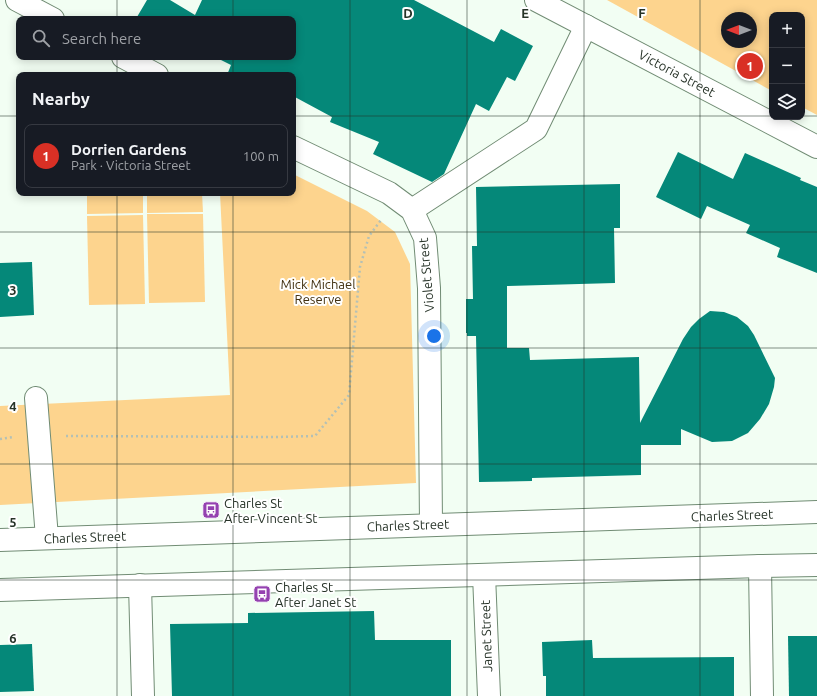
<!DOCTYPE html>
<html lang="en">
<head>
<meta charset="utf-8">
<style>
	body { margin:0; font-family:Ubuntu,sans-serif; background:#20242c; color:#f1f3f6 }
	.controls { position:absolute; right:12px; top:12px; display:grid; overflow:hidden; border-radius:8px; box-shadow:0 2px 10px #0003 }
	.controls button { width:36px; height:36px; display:grid; place-items:center; padding:0; border:0; border-bottom:1px solid #363941; background:#171b24; color:#f1f3f6; font:20px sans-serif }
	.compass { position:absolute; left:721px; top:12px; width:36px; height:36px; border-radius:50%; background:#171b24; box-shadow:0 2px 10px #0003; rotate:270deg }
	.you { position:absolute; left:434px; top:336px; width:14px; height:14px; margin:-10px; border:3px solid #fff; border-radius:50%; background:#1a73e8; box-shadow:0 0 0 6px #1a73e833 }
	.badge { display:grid; place-items:center; width:26px; height:26px; border-radius:50%; background:#d93025; color:#fff; font-size:13px; font-weight:700 }
	.pin { position:absolute; translate:-50% -50%; border:2px solid #fff; box-shadow:0 1px 4px #0006 }
	.list { margin:0; padding:0; list-style:none }
	h2 { display:flex; justify-content:space-between; align-items:center; height:52px; margin:0; padding:0 16px; font-size:17px }
	h2 small { font-size:13px; font-weight:400; color:#9ea1a6 }
	.list li { display:grid; grid-template-columns:26px 1fr auto; gap:12px; align-items:center; box-sizing:border-box; height:64px; margin:0 8px 8px; padding:0 8px; border:1px solid #363941; border-radius:8px }
	.list b { display:block; font-size:15px; white-space:nowrap }
	.list p { margin:0; font-size:13px; white-space:nowrap; color:#9ea1a6 }
	.list em { font-size:13px; font-style:normal; color:#9ea1a6 }
	.icon { flex:none; width:22px; height:22px; fill:none; stroke:currentColor; stroke-width:2; stroke-linecap:round; stroke-linejoin:round }
	.map { position:relative; flex:none; width:817px; height:696px; overflow:hidden }
	.search { position:absolute; background:#171b24; box-shadow:0 2px 10px #0003; left:16px; top:16px; width:280px; height:44px; display:flex; align-items:center; gap:10px; box-sizing:border-box; padding:0 14px; border-radius:8px; color:#9ea1a6; font-size:15px }
	.panel { position:absolute; background:#171b24; box-shadow:0 2px 10px #0003; left:16px; top:72px; width:280px; height:124px; border-radius:8px }
	.map>svg:first-child { display:block }
	.green { fill:#fdd48e; fill-rule:evenodd }
	.building { fill:#058879 }
	.lines { fill:none; stroke-linecap:round; stroke-linejoin:round }
	.minor-casing { stroke:#718c74; stroke-width:24 }
	.highway-casing { stroke:#718c74; stroke-width:24 }
	.path { stroke:#b4c0b5; stroke-width:2.5; stroke-dasharray:2 3; stroke-linecap:butt }
	.minor { stroke:#fff; stroke-width:22 }
	.highway { stroke:#fff; stroke-width:22 }
	.grid { fill:none; stroke:#273328; stroke-width:1; stroke-opacity:0.55 }
	.labels { text-anchor:middle; stroke-width:4; stroke-linejoin:round; paint-order:stroke }
	.street-label { font-size:13px; fill:#273328; stroke:#fff }
	.park-label { font-size:13px; fill:#423111; stroke:#fff }
	.poi-label { font-size:13px; fill:#273328; stroke:#fff; text-anchor:start }
	.grid-label { font-size:13px; text-anchor:middle; font-weight:bold; fill:#273328; stroke:#fff; stroke-width:4; stroke-linejoin:round; paint-order:stroke }
</style>
</head>
<body>
<div class="map">
<svg width="817" height="696" viewBox="0 0 817 696">
	<rect width="100%" height="100%" fill="#f2fef3"/>
	<!-- green -->
	<g class="green">
		<path d="M 607,0 L 817,0 L 817,115 L 802,107 L 802,15 L 772,15 L 772,91 ZM 727,18 L 751,18 L 751,42 L 727,42 Z"/>
		<polygon points="293,174 367,211 395,232 410,264 416,483 0,505 0,406 230,395 220,193 293,193"/>
		<polygon points="87,193 143,193 143,213 87,214"/>
		<polygon points="147,193 202,193 203,212 147,213"/>
		<polygon points="147,214 203,214 205,302 149,303"/>
		<polygon points="143,215 145,304 89,305 87,216"/>
	</g>
	<!-- building -->
	<g class="building">
		<polygon points="147,0 170,0 195,15 202,0 414,0 494,42 501,29 533,46 515,81 507,77 489,111 476,104 444,174 432,182 373,154 379,142 330,122 332,117 293,96 293,75 227,75 231,65 215,57 293,57 293,19 141,19 137,17"/>
		<polygon points="678,152 733,179 745,153 801,178 800,180 817,187 817,273 777,257 780,248 746,233 750,225 707,206 701,219 656,197"/>
		<polygon points="620,184 620,228 614,228 615,283 507,286 507,348 529,348 530,360 639,357 640,423 683,339 691,327 699,319 710,311 724,312 737,317 748,326 754,335 775,378 774,387 769,404 760,419 748,433 732,441 712,442 681,429 681,445 641,445 641,475 532,478 532,481 479,482 476,336 467,336 467,333 466,333 466,299 473,299 472,246 477,246 476,187"/>
		<polygon points="32,262 34,315 0,317 0,263"/>
		<polygon points="374,611 375,640 451,640 451,696 172,696 170,624 248,623 248,613"/>
		<polygon points="788,636 817,636 817,696 789,696"/>
		<polygon points="592,640 593,658 734,657 734,696 546,696 546,676 543,676 542,642"/>
		<polygon points="32,644 34,691 0,692 0,645"/>
	</g>
	<g class="lines">
		<defs>
			<g id="minor">
				<polyline points="17,0 53,19"/>
				<polyline points="536,0 817,147"/>
				<polyline points="123,57 157,75"/>
				<polyline points="293,147 389,193 412,210 425,238 429,288 431,525"/>
				<polyline points="412,210 536,129 586,26"/>
				<polyline points="36,398 47,538"/>
				<polyline points="760,566 762,696"/>
				<polyline points="484,575 489,696"/>
				<polyline points="140,585 143,696"/>
			</g>
			<g id="highway">
				<polyline points="0,540 817,512"/>
				<polyline points="0,590 760,566 817,565"/>
			</g>
		</defs>
		<!-- minor casing -->
		<use href="#minor" class="minor-casing"/>
		<!-- highway casing -->
		<use href="#highway" class="highway-casing"/>
		<!-- path -->
		<g class="path">
			<polyline points="66,436 277,437 315,436 349,395 360,267 369,236 381,220"/>
			<polyline points="0,439 13,437"/>
		</g>
		<!-- minor -->
		<use href="#minor" class="minor"/>
		<!-- highway -->
		<use href="#highway" class="highway"/>
	</g>
	<!-- grid -->
	<path class="grid" d="M 117,0 L 117,19M 233,0 L 233,19M 350,0 L 350,696M 467,0 L 467,696M 584,0 L 584,696M 700,0 L 700,696M 117,57 L 117,75M 233,57 L 233,75M 0,116 L 19,116M 293,116 L 772,116M 802,116 L 817,116M 117,193 L 117,696M 233,193 L 233,696M 0,232 L 817,232M 0,348 L 817,348M 0,464 L 817,464M 0,580 L 817,580"/>
	<!-- icons -->
	<defs>
		<symbol id="bus-square" viewBox="-11 -11 22 22"><rect x="-9" y="-9" width="18" height="18" rx="4" fill="#9441b0" stroke="#fff"/><path d="M-5-6H5V4H4V6H2V4H-2V6H-4V4H-5ZM-3.5-4V0h7V-4ZM-3.5 1.2v1.5H-2V1.2ZM2 1.2v1.5H3.5V1.2Z" fill="#fff"/></symbol>
	</defs>
	<g fill-rule="evenodd">
		<use href="#bus-square" x="201" y="500" width="20" height="20"/>
		<use href="#bus-square" x="252" y="584" width="20" height="20"/>
	</g>
	<g class="labels">
		<!-- street labels -->
		<g class="street-label">
			<text transform="translate(677 73) rotate(28)" y="5">Victoria Street</text>
			<text transform="translate(426 275) rotate(-95)" y="5">Violet Street</text>
			<text transform="translate(732 515) rotate(-2)" y="5">Charles Street</text>
			<text transform="translate(408 525) rotate(-2)" y="5">Charles Street</text>
			<text transform="translate(85 537) rotate(-2)" y="5">Charles Street</text>
			<text transform="translate(486 636) rotate(-92)" y="5">Janet Street</text>
		</g>
		<!-- park labels -->
		<g class="park-label">
			<text x="318" y="289">Mick Michael<tspan x="318" dy="15">Reserve</tspan></text>
		</g>
		<!-- poi labels -->
		<g class="poi-label">
			<text x="224" y="508">Charles St<tspan x="224" dy="15">After Vincent St</tspan></text>
			<text x="275" y="592">Charles St<tspan x="275" dy="15">After Janet St</tspan></text>
		</g>
	</g>
	<g class="grid-label">
		<text x="408" y="18">D</text>
		<text x="525" y="18">E</text>
		<text x="642" y="18">F</text>
		<text x="13" y="295">3</text>
		<text x="13" y="411">4</text>
		<text x="13" y="527">5</text>
		<text x="13" y="643">6</text>
	</g>
</svg>
<div class="controls">
<button>+</button>
<button>−</button>
<button><svg class="icon" aria-label="layers" viewBox="0 0 24 24"><path d="M12 4l9 5-9 5-9-5zM3 14l9 5 9-5"/></svg></button>
</div>
<svg class="compass" viewBox="-18 -18 36 36"><path d="M0-13l5 13h-10z" fill="#e53935"/><path d="M0 13l5-13h-10z" fill="#9ea1a6"/></svg>
<div class="you"></div>
<div class="pin badge" style="left:750px;top:66px">1</div>
<div class="search"><svg class="icon" aria-label="search" viewBox="0 0 24 24"><circle cx="10" cy="10" r="6"/><path d="M15 15l6 6"/></svg>Search here</div>
<section class="panel">
<h2>Nearby<small></small></h2>
<ul class="list">
<li><span class="badge">1</span><div><b>Dorrien Gardens</b><p>Park · Victoria Street</p></div><em>100 m</em></li>
</ul>
</section>
</div>
</body>
</html>
